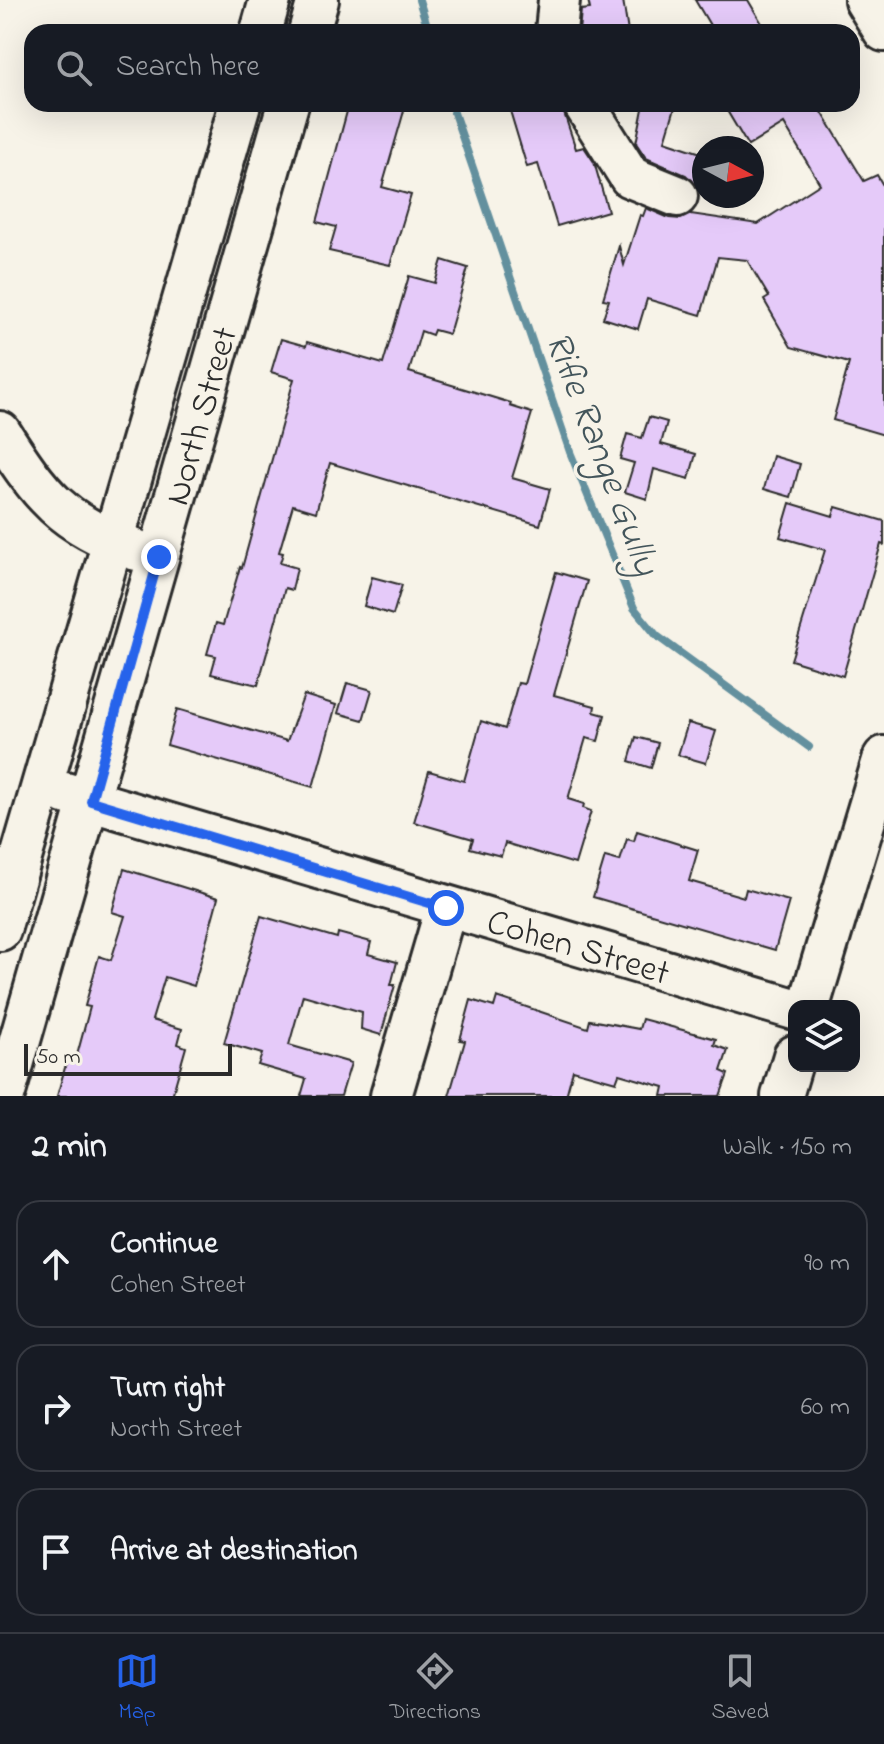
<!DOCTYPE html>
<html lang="en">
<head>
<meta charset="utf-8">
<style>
	body { margin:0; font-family:"Indie Flower",sans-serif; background:#20242c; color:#f1f3f6 }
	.controls { position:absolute; right:24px; bottom:24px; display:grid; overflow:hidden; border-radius:16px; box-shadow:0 8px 32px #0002 }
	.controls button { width:72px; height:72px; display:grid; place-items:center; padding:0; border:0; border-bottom:2px solid #363941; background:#171b24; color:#f1f3f6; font:40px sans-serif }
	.compass { position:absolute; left:692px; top:136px; width:72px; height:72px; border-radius:50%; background:#171b24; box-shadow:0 8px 32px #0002; rotate:97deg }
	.scale { position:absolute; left:24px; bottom:20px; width:208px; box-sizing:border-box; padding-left:8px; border:4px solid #2b2b2b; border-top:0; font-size:22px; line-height:28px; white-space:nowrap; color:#2b2b2b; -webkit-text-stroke:6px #f7f3e8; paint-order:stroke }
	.stop { position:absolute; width:24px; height:24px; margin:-18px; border:6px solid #2563eb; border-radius:50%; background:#fff }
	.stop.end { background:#2563eb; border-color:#fff; box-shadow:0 2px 8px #0008 }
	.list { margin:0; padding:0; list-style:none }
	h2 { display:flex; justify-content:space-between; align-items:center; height:104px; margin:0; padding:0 32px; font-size:34px }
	h2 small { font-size:26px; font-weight:400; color:#9ea1a6 }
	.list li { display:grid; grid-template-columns:52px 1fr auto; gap:24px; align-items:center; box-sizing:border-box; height:128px; margin:0 16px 16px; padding:0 16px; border:2px solid #363941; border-radius:24px }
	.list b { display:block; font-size:30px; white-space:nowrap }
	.list p { margin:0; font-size:26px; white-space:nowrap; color:#9ea1a6 }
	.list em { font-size:26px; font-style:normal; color:#9ea1a6 }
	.icon { flex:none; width:44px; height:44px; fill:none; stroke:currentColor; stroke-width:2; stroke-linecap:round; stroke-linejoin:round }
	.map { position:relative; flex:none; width:884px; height:1096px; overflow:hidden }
	.search { position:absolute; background:#171b24; box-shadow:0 8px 32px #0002; left:24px; right:24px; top:24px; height:88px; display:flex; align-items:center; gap:20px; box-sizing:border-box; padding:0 28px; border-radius:24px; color:#9ea1a6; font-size:30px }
	.sheet { height:536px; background:#171b24 }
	nav { display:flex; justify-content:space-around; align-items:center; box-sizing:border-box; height:112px; border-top:2px solid #363941; background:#171b24; font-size:22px; color:#9ea1a6 }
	nav a { display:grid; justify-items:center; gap:4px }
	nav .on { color:#2563eb }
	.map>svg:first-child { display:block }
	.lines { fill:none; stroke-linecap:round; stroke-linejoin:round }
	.stream { stroke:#64909e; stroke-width:8 }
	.building { fill:#e5caf9; stroke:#2b2b2b; stroke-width:2 }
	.minor-casing { stroke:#2b2b2b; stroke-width:46 }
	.minor { stroke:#f7f3e8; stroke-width:40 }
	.route { stroke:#2563eb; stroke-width:10 }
	.labels { text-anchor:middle; stroke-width:7; stroke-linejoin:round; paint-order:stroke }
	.street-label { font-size:36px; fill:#2b2b2b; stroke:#f7f3e8 }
	.water-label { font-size:38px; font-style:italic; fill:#43555b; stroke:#f7f3e8 }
</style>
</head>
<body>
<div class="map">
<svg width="884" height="1096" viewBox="0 0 884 1096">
	<rect width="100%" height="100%" fill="#f7f3e8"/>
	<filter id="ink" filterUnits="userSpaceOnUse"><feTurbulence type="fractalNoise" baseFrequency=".0125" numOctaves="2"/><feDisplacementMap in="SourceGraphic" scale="16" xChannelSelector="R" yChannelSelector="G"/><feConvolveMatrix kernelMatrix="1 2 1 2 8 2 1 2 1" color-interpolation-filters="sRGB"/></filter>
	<g filter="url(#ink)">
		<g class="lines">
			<!-- stream -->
			<g class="stream">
				<polyline points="419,0 429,32"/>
				<polyline points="451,104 570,452 634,608 657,636 809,747"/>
			</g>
		</g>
		<!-- building -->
		<g class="building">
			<polygon points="588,0 623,0 628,32 579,32 581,10 590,9"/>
			<polygon points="695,0 748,0 767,32 714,32"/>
			<polygon points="349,104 406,104 382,187 411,195 390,265 329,251 336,227 317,222"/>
			<polygon points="508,104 561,104 576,149 584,147 594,162 608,211 557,226 538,164 527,167"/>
			<polygon points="644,104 676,104 665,141 704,154 704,173 699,190 686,175 646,158 636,143"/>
			<polygon points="723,104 817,104 864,181 877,175 884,187 884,435 833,420 849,363 791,347 764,300 769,297 747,260 718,257 701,315 647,299 638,329 603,318 609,300 603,299 619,246 624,265 640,215 643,216 646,208 669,218 681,219 691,214 758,224 820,184 784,124 748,146"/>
			<polygon points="442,260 468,268 449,334 434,330 432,335 421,331 409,372 511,403 510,406 532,413 512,478 550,489 540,525 330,463 316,512 293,505 279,552 283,553 280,563 297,568 292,590 285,588 258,685 211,674 216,656 207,654 216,623 223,625 240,567 242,568 294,379 271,372 281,339 306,346 307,342 383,364 409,276 435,283"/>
			<polygon points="649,417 667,422 661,444 696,454 689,479 654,469 647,499 625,492 634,463 620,459 627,434 642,438"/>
			<polygon points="773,456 800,464 791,497 764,489"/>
			<polygon points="790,503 833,516 836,507 884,521 884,545 881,544 843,676 791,660 825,550 780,537"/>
			<polygon points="556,572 587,581 554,695 595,706 594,712 605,715 598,741 586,738 568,799 584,804 583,808 591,811 575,864 505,843 501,856 470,848 473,839 414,822 429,771 464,781 481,721 505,729 518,683 524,684"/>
			<polygon points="372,577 402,585 393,615 364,606"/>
			<polygon points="347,683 372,690 363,720 338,713"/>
			<polygon points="304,695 336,705 313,787 167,745 177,709 287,741"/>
			<polygon points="688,723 716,731 706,763 678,755"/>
			<polygon points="636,737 658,743 651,768 629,761"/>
			<polygon points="637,831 698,850 689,881 744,897 746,889 789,901 775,950 593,897 605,857 620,861 627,839 634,841"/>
			<polygon points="124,869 218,898 194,986 165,977 152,1020 182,1029 178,1044 186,1047 172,1096 57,1096 68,1057 76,1059 90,1007 85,1006 99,956 111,960 125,916 112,912"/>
			<polygon points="261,916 337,938 338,933 371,942 368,954 397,962 391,985 395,985 381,1035 361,1029 362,1012 303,995 289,1045 351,1063 341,1096 301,1096 306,1079 258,1065 262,1054 224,1043"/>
			<polygon points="497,997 588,1028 590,1020 639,1029 642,1019 716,1039 714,1045 728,1050 721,1071 728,1074 720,1096 662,1096 664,1087 619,1074 616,1082 573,1070 566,1096 449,1096 465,1041 460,1040 471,1000 494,1007"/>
		</g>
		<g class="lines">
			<defs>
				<g id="minor">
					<polyline points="865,0 884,31"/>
					<polyline points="261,32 270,0"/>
					<polyline points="309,32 318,0"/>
					<polyline points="556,32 559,0"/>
					<polyline points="584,104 630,177 677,196"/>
					<path d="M 0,432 C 41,496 62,524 136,550"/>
					<path id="s1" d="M 65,793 L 794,1009"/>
					<polyline points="0,930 240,104"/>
					<polyline points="809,1006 884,757"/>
					<path id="s2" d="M 4,1096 L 288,104"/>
					<polyline points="391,1096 446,908"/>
					<polyline points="782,1096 794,1056"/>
				</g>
			</defs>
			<!-- minor casing -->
			<use href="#minor" class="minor-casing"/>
			<!-- minor -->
			<use href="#minor" class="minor"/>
		</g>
	</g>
	<g class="lines" filter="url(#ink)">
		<!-- route -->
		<polyline class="route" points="159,557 91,801 446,908"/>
	</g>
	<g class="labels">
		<!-- street labels -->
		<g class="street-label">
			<text dy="13" stroke="none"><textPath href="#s2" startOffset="708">North Street</textPath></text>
			<text dy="13" stroke="none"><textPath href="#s1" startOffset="536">Cohen Street</textPath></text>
		</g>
		<!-- water labels -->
		<g class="water-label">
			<text transform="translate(604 453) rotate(69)" y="13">Rifle Range Gully</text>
		</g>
	</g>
</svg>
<div class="controls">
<button><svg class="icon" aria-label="layers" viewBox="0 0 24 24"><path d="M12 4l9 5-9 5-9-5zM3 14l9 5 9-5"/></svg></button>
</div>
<svg class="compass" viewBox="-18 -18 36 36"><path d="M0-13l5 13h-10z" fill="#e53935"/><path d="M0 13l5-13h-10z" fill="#9ea1a6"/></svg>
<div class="scale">50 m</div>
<div class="stop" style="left:446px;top:908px"></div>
<div class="stop end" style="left:159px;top:557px"></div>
<div class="search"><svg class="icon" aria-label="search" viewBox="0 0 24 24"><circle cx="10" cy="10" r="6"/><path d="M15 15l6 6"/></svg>Search here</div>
</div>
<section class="sheet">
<h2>2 min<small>Walk · 150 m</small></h2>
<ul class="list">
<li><svg class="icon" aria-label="ahead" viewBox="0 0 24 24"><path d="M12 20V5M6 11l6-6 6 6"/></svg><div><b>Continue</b><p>Cohen Street</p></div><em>90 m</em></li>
<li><svg class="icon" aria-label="right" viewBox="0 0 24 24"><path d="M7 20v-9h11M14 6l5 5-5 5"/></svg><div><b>Turn right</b><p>North Street</p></div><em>60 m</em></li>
<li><svg class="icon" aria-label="arrive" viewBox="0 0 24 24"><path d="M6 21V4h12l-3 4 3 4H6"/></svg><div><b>Arrive at destination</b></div></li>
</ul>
</section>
<nav>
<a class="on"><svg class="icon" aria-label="map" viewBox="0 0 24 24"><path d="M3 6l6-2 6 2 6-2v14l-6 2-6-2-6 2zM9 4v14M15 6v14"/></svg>Map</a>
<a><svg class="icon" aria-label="directions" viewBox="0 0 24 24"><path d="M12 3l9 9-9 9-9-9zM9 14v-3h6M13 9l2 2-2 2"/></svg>Directions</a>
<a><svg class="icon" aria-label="saved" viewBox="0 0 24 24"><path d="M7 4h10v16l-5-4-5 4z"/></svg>Saved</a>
</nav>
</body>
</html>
